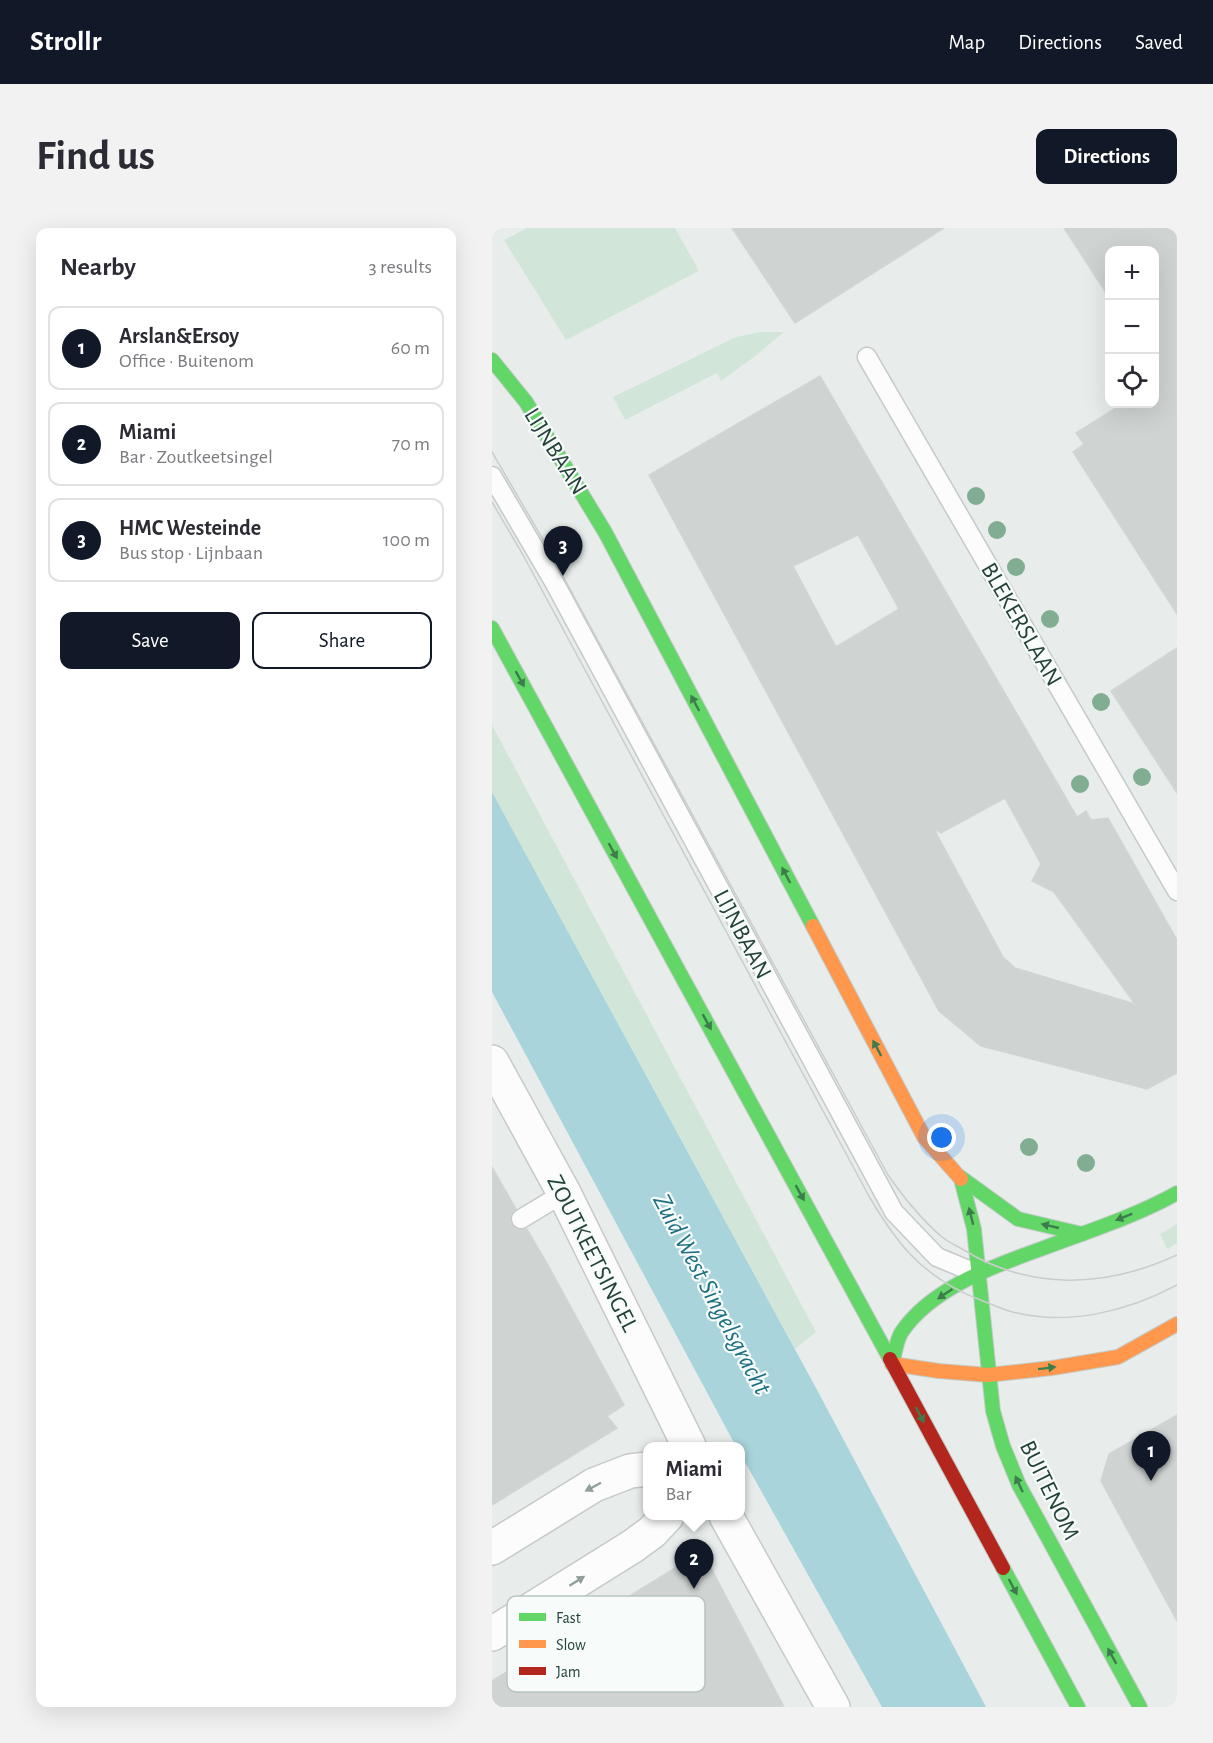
<!DOCTYPE html>
<html lang="en">
<head>
<meta charset="utf-8">
<style>
	body { margin:0; font-family:"Alegreya Sans",sans-serif; background:#f2f2f3; color:#2b2b33 }
	.controls { position:absolute; right:18px; top:18px; display:grid; overflow:hidden; border-radius:12px; box-shadow:0 6px 24px #0002 }
	.controls button { width:54px; height:54px; display:grid; place-items:center; padding:0; border:0; border-bottom:2px solid #e1e1e2; background:#fff; color:#2b2b33; font:30px sans-serif }
	.you { position:absolute; left:450px; top:910px; width:21px; height:21px; margin:-15px; border:4px solid #fff; border-radius:50%; background:#1a73e8; box-shadow:0 0 0 9px #1a73e833 }
	.badge { display:grid; place-items:center; width:39px; height:39px; border-radius:50%; background:#111827; color:#fff; font-size:20px; font-weight:700 }
	.pin { position:absolute; translate:-50% -50px; filter:drop-shadow(0 2px 3px #0008) }
	.pin::after { content:''; position:absolute; top:32px; width:21px; height:18px; background:inherit; clip-path:polygon(0 0,100% 0,50% 100%) }
	.popup { position:absolute; left:151px; top:1214px; width:102px; height:78px; box-sizing:border-box; display:grid; place-content:center; border-radius:12px; background:#fff; filter:drop-shadow(0 2px 4px #0005); font-size:20px; white-space:nowrap; color:#7c7c81 }
	.popup b { font-size:22px; color:#2b2b33 }
	.popup::after { content:''; position:absolute; left:50%; top:100%; margin-left:-12px; border:12px solid transparent; border-top-color:#fff }
	.list { margin:0; padding:0; list-style:none }
	h2 { display:flex; justify-content:space-between; align-items:center; height:78px; margin:0; padding:0 24px; font-size:26px }
	h2 small { font-size:20px; font-weight:400; color:#7c7c81 }
	.list li { display:grid; grid-template-columns:39px 1fr auto; gap:18px; align-items:center; box-sizing:border-box; height:84px; margin:0 12px 12px; padding:0 12px; border:2px solid #e1e1e2; border-radius:12px }
	.list b { display:block; font-size:22px; white-space:nowrap }
	.list p { margin:0; font-size:20px; white-space:nowrap; color:#7c7c81 }
	.list em { font-size:20px; font-style:normal; color:#7c7c81 }
	.actions { display:flex; gap:12px; padding:18px 24px }
	.actions a { flex:1; padding:14px 0; border:2px solid #111827; border-radius:12px; text-align:center; font-size:21px; color:#111827 }
	.actions .main { background:#111827; color:#fff }
	.icon { flex:none; width:33px; height:33px; fill:none; stroke:currentColor; stroke-width:2; stroke-linecap:round; stroke-linejoin:round }
	.map { position:relative; flex:none; width:685px; height:1479px; overflow:hidden; border-radius:12px }
	header { display:flex; align-items:center; gap:36px; box-sizing:border-box; height:84px; padding:0 30px; background:#111827; color:#fff }
	header strong { font-size:28px }
	nav { display:flex; gap:33px; margin-inline-start:auto; font-size:21px }
	.intro { display:flex; align-items:center; justify-content:space-between; box-sizing:border-box; height:144px; padding:0 36px }
	h1 { margin:0; font-size:42px }
	.button { padding:15px 27px; border-radius:12px; background:#111827; color:#fff; font-size:21px; font-weight:700 }
	main { display:flex; gap:36px; padding:0 36px }
	aside { flex:1; background:#fff; border-radius:12px; box-shadow:0 6px 24px #0002 }
	.map>svg:first-child { display:block }
	.green { fill:#d1e6d8 }
	.water { fill:#a9d4db }
	.building { fill:#cfd4d2; stroke:#d1d6d4; stroke-width:1.5; fill-rule:evenodd }
	.lines { fill:none; stroke-linecap:round; stroke-linejoin:round }
	.lane-casing { stroke:#c5cac8; stroke-width:21 }
	.street-casing { stroke:#c5cac8; stroke-width:36 }
	.fast-casing { stroke:#c3cbc8; stroke-width:16 }
	.slow-casing { stroke:#c3cbc8; stroke-width:16 }
	.jam-casing { stroke:#c3cbc8; stroke-width:16 }
	.lane { stroke:#fcfcfc; stroke-width:18 }
	.street { stroke:#fcfcfc; stroke-width:33 }
	.fast { stroke:#63d668; stroke-width:14 }
	.slow { stroke:#ff974d; stroke-width:14 }
	.jam { stroke:#b3261e; stroke-width:14 }
	.tram { stroke:#c9cdcc; stroke-width:1.5 }
	.tree { fill:#81ae93 }
	.oneway { fill:#3d7d4c }
	.oneway2 { fill:#909f9b }
	.labels { text-anchor:middle; stroke-width:4.5; stroke-linejoin:round; paint-order:stroke }
	.street-label { font-size:24px; fill:#24423a; stroke:#f7fbf9 }
	.water-label { font-size:26px; font-style:italic; fill:#1c6f80; stroke:#f7fbf9 }
	.key { fill:#f7fbf9; stroke:#b8c4c0; stroke-width:1.5 }
	.key-label { font-size:16px; fill:#24423a }
</style>
</head>
<body>
<header>
<strong>Strollr</strong>
<nav><a>Map</a><a>Directions</a><a>Saved</a></nav>
</header>
<div class="intro"><h1>Find us</h1><a class="button">Directions</a></div>
<main>
<aside>
<h2>Nearby<small>3 results</small></h2>
<ul class="list">
<li><span class="badge">1</span><div><b>Arslan&amp;Ersoy</b><p>Office · Buitenom</p></div><em>60 m</em></li>
<li><span class="badge">2</span><div><b>Miami</b><p>Bar · Zoutkeetsingel</p></div><em>70 m</em></li>
<li><span class="badge">3</span><div><b>HMC Westeinde</b><p>Bus stop · Lijnbaan</p></div><em>100 m</em></li>
</ul>
<div class="actions"><a class="main">Save</a><a>Share</a></div>
</aside>
<div class="map">
<svg width="685" height="1479" viewBox="0 0 685 1479">
	<rect width="100%" height="100%" fill="#e8edeb"/>
	<!-- green -->
	<g class="green">
		<polygon points="35,0 183,0 207,43 74,112 12,12"/>
		<polygon points="268,104 292,104 262,129 229,153 225,145 133,192 121,169 244,109"/>
		<polygon points="0,497 324,1104 303,1121 0,564"/>
		<polygon points="685,996 685,1015 675,1021 668,1006"/>
	</g>
	<!-- water -->
	<polygon class="water" points="0,564 324,1160 494,1479 390,1479 249,1227 248,1218 244,1218 240,1211 0,764"/>
	<!-- building -->
	<g class="building">
		<polygon points="240,0 452,0 303,95"/>
		<polygon points="572,0 685,0 685,386 581,224 592,216 584,205 630,176 663,176 663,154 668,151 663,142 663,22 618,22 618,71"/>
		<path d="M 328,148 L 585,589 L 594,583 L 599,592 L 616,590 L 685,712 L 685,845 L 655,861 L 489,818 L 447,783 L 157,247 ZM 366,307 L 407,381 L 344,419 L 301,338 ZM 513,570 L 549,636 L 540,653 L 562,664 L 643,776 L 523,740 L 511,729 L 442,601 L 449,605 Z"/>
		<polygon points="685,420 685,565 619,463"/>
		<polygon points="0,939 24,981 19,986 19,996 24,1001 30,1002 35,1001 56,1037 132,1177 115,1188 125,1200 0,1277"/>
		<polygon points="685,1187 685,1393 609,1253 617,1226"/>
		<polygon points="196,1332 201,1350 219,1340 292,1479 0,1479 0,1453"/>
	</g>
	<g class="lines">
		<defs>
			<g id="lane">
				<polyline points="375,129 685,663"/>
				<polyline points="0,248 62,354 402,984 445,1029 486,1046"/>
				<polyline points="29,991 72,965"/>
			</g>
			<g id="street">
				<polyline points="0,834 72,965 197,1218"/>
				<polyline points="234,1288 341,1479"/>
				<polyline points="0,1320 102,1257 138,1243 156,1241"/>
				<polyline points="0,1406 141,1318 160,1304 175,1288"/>
			</g>
			<g id="fast">
				<polyline points="0,132 34,174 113,304 321,698"/>
				<polyline points="0,400 398,1131"/>
				<polyline points="468,949 526,991 590,1006"/>
				<polyline points="469,951 482,1001 501,1183 511,1218 527,1257 648,1479"/>
				<path d="M 400,1136 C 403,1126 404,1114 409,1105 C 438,1061 501,1038 549,1021 C 594,1004 642,989 685,965"/>
				<polyline points="511,1340 586,1479"/>
			</g>
			<g id="slow">
				<polyline points="321,698 432,909 469,951"/>
				<polyline points="400,1136 447,1143 496,1147 560,1140 626,1129 685,1096"/>
			</g>
			<polyline id="jam" points="398,1131 511,1340"/>
		</defs>
		<!-- lane casing -->
		<use href="#lane" class="lane-casing"/>
		<!-- street casing -->
		<use href="#street" class="street-casing"/>
		<!-- fast casing -->
		<use href="#fast" class="fast-casing"/>
		<!-- slow casing -->
		<use href="#slow" class="slow-casing"/>
		<!-- jam casing -->
		<use href="#jam" class="jam-casing"/>
		<!-- lane -->
		<use href="#lane" class="lane"/>
		<!-- street -->
		<use href="#street" class="street"/>
		<!-- fast -->
		<use href="#fast" class="fast"/>
		<!-- slow -->
		<use href="#slow" class="slow"/>
		<!-- jam -->
		<use href="#jam" class="jam"/>
		<!-- tram -->
		<g class="tram">
			<path d="M 0,224 L 53,315 L 396,947 C 412,970 429,991 450,1009 C 456,1014 463,1017 470,1021 C 538,1063 614,1060 685,1027"/>
			<path d="M 0,274 L 31,327 L 378,970 C 390,990 402,1009 418,1026 C 438,1047 464,1063 491,1073 C 499,1076 508,1080 517,1083 C 573,1099 635,1084 685,1057"/>
		</g>
	</g>
	<!-- trees -->
	<g class="tree">
		<circle cx="484" cy="268" r="9"/>
		<circle cx="505" cy="302" r="9"/>
		<circle cx="524" cy="339" r="9"/>
		<circle cx="558" cy="391" r="9"/>
		<circle cx="609" cy="474" r="9"/>
		<circle cx="650" cy="549" r="9"/>
		<circle cx="588" cy="556" r="9"/>
		<circle cx="537" cy="919" r="9"/>
		<circle cx="594" cy="935" r="9"/>
	</g>
	<!-- one-way arrows -->
	<defs><path id="oneway-solid" d="M-6-.8H1V-3.2L6.5 0L1 3.2V.8H-6Z" transform="scale(1.5)"/></defs>
	<g class="oneway">
		<use href="#oneway-solid" transform="translate(28 451) rotate(61)"/>
		<use href="#oneway-solid" transform="translate(203 475) rotate(-118)"/>
		<use href="#oneway-solid" transform="translate(121 623) rotate(61)"/>
		<use href="#oneway-solid" transform="translate(294 647) rotate(-118)"/>
		<use href="#oneway-solid" transform="translate(215 794) rotate(61)"/>
		<use href="#oneway-solid" transform="translate(385 820) rotate(-118)"/>
		<use href="#oneway-solid" transform="translate(308 965) rotate(61)"/>
		<use href="#oneway-solid" transform="translate(479 988) rotate(-104)"/>
		<use href="#oneway-solid" transform="translate(632 989) rotate(158)"/>
		<use href="#oneway-solid" transform="translate(558 998) rotate(-167)"/>
		<use href="#oneway-solid" transform="translate(453 1066) rotate(146)"/>
		<use href="#oneway-solid" transform="translate(555 1140) rotate(-7)"/>
		<use href="#oneway-solid" transform="translate(428 1187) rotate(62)"/>
		<use href="#oneway-solid" transform="translate(527 1256) rotate(-115)"/>
		<use href="#oneway-solid" transform="translate(521 1359) rotate(62)"/>
		<use href="#oneway-solid" transform="translate(620 1428) rotate(-119)"/>
	</g>
	<g class="oneway2">
		<use href="#oneway-solid" transform="translate(101 1259) rotate(152)"/>
		<use href="#oneway-solid" transform="translate(85 1353) rotate(-32)"/>
	</g>
	<g class="labels">
		<!-- street labels -->
		<g class="street-label">
			<text transform="translate(64 223) rotate(58)" y="8">LIJNBAAN</text>
			<text transform="translate(530 396) rotate(60)" y="8">BLEKERSLAAN</text>
			<text transform="translate(251 706) rotate(62)" y="8">LIJNBAAN</text>
			<text transform="translate(101 1025) rotate(63)" y="8">ZOUTKEETSINGEL</text>
			<text transform="translate(558 1262) rotate(64)" y="8">BUITENOM</text>
		</g>
		<!-- water labels -->
		<g class="water-label">
			<text transform="translate(221 1066) rotate(62)" y="9">Zuid West Singelsgracht</text>
		</g>
	</g>
	<!-- legend -->
	<rect x="15" y="1368" width="198" height="96" rx="9" class="key"/>
	<rect x="27" y="1385" width="27" height="8" fill="#63d668"/>
	<rect x="27" y="1412" width="27" height="8" fill="#ff974d"/>
	<rect x="27" y="1439" width="27" height="8" fill="#b3261e"/>
	<g class="key-label">
		<text x="64" y="1395">Fast</text>
		<text x="64" y="1422">Slow</text>
		<text x="64" y="1449">Jam</text>
	</g>
</svg>
<div class="controls">
<button>+</button>
<button>−</button>
<button><svg class="icon" aria-label="locate" viewBox="0 0 24 24"><circle cx="12" cy="12" r="6"/><path d="M12 2v4M12 18v4M2 12h4M18 12h4"/></svg></button>
</div>
<div class="you"></div>
<div class="pin badge" style="left:659px;top:1253px">1</div>
<div class="pin badge" style="left:202px;top:1361px">2</div>
<div class="popup"><b>Miami</b>Bar</div>
<div class="pin badge" style="left:71px;top:348px">3</div>
</div>
</main>
</body>
</html>
